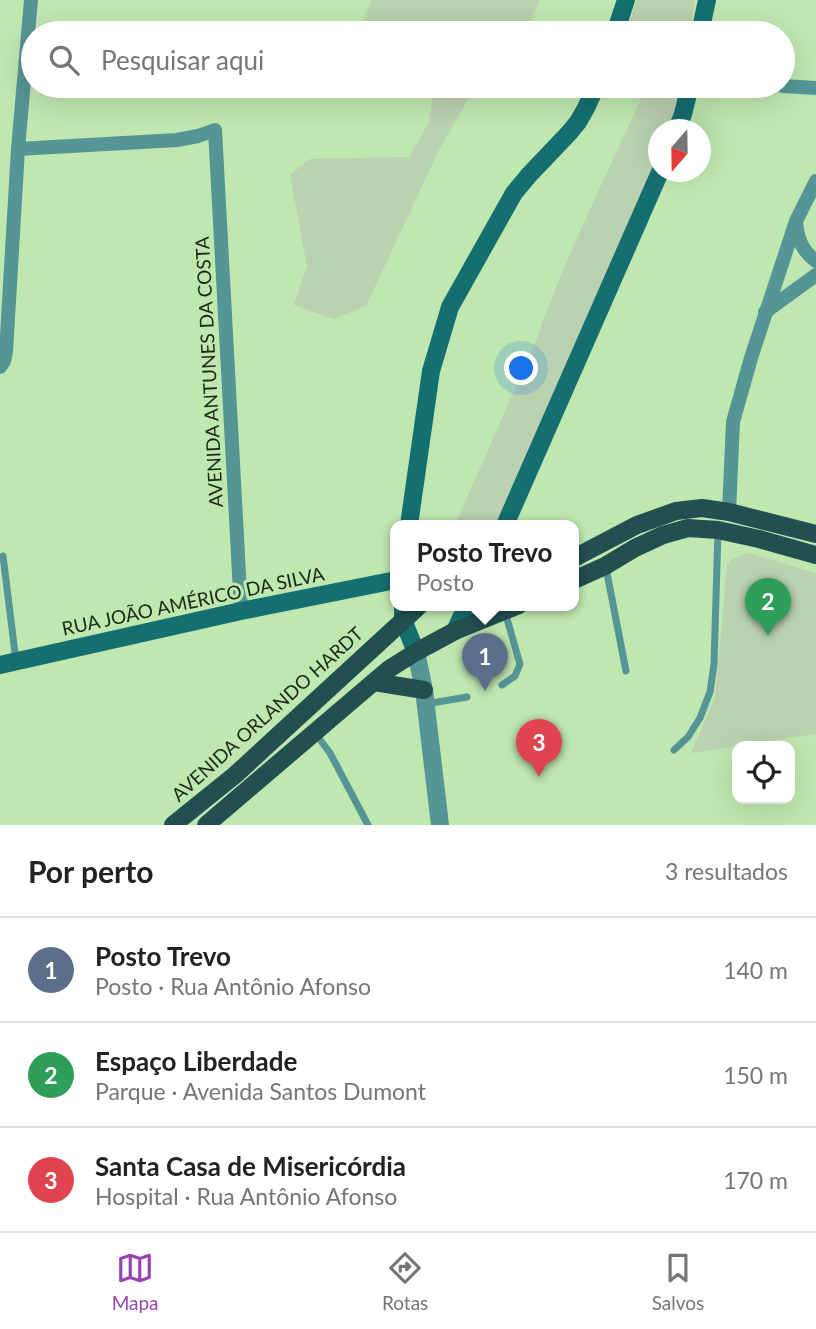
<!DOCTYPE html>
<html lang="pt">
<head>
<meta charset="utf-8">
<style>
	body { margin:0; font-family:Lato,sans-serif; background:#f2f2f2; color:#222 }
	.controls { position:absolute; right:21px; bottom:21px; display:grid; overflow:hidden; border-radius:14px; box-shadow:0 7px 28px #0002 }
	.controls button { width:63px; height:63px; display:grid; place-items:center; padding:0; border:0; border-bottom:2px solid #e0e0e0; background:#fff; color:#222; font:35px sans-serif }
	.compass { position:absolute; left:648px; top:119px; width:63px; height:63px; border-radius:50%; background:#fff; box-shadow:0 7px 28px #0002; rotate:200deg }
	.you { position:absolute; left:522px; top:369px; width:24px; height:24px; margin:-18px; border:5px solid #fff; border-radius:50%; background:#1a73e8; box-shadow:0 0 0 10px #1a73e833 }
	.badge { display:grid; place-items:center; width:46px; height:46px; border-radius:50%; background:#9744b2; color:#fff; font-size:23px; font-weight:700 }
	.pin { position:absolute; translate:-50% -58px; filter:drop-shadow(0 2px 4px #0008) }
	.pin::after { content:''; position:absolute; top:37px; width:24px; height:21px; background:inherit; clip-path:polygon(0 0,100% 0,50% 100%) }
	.popup { position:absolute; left:390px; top:520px; width:189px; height:91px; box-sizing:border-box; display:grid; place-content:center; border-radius:14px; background:#fff; filter:drop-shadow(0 2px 5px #0005); font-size:23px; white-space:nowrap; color:#767676 }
	.popup b { font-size:26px; color:#222 }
	.popup::after { content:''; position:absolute; left:50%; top:100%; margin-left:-14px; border:14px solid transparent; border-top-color:#fff }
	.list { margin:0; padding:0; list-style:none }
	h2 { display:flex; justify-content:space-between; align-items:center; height:91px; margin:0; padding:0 28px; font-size:30px }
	h2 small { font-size:23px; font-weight:400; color:#767676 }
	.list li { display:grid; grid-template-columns:46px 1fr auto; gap:21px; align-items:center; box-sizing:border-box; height:105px; padding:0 28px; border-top:2px solid #e0e0e0 }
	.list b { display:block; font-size:26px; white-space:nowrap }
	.list p { margin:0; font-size:23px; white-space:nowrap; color:#767676 }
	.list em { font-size:23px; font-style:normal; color:#767676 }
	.icon { flex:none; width:38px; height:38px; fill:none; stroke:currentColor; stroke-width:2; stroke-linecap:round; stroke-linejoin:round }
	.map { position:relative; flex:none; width:816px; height:825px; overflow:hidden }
	.search { position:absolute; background:#fff; box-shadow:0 7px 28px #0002; left:21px; right:21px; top:21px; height:77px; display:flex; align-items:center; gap:18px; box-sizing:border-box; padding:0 24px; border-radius:38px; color:#767676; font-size:26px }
	.sheet { height:406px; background:#fff }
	nav { display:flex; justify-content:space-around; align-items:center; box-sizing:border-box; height:98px; border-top:2px solid #e0e0e0; background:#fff; font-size:19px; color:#767676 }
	nav a { display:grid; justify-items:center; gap:4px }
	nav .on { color:#9744b2 }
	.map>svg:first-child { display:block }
	.green { fill:#bad2b0 }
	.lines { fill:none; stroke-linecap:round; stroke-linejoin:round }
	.service { stroke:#569596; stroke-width:7 }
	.minor { stroke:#569596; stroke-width:14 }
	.tertiary { stroke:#569596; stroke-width:18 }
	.secondary { stroke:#156f71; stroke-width:18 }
	.primary { stroke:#224f50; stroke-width:18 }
	.labels { text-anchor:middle; stroke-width:6; stroke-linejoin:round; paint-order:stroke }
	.street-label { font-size:19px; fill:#1a2914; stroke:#bfe7b0 }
</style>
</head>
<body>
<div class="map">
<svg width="816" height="825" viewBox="0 0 816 825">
	<rect width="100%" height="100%" fill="#bfe7b0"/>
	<!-- green -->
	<g class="green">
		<polygon points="371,0 539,0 527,33 359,33"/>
		<polygon points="637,0 695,0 691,33 625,33"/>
		<polygon points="434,86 480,86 471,94 439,150 366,306 334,319 294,305 307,266 290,175 310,159 409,157 429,122"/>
		<path d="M 645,86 L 684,86 L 674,129 L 658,130 L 658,165 L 499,525 L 455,525 L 536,341 C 564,260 603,182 639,103 Z"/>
		<path d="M 748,553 L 816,573 L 816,734 L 691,753 L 715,698 L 727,567 C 730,558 738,556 748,553 Z"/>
	</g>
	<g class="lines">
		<!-- service -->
		<g class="service">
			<polyline points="3,556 16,661"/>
			<polyline points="606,568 626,671"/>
			<polyline points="502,685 515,676 520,664 505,612"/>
			<polyline points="426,704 467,697"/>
			<polyline points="315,733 330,753 368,825"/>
			<polyline points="674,750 688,737 700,718 710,692 714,664 718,531"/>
		</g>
		<!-- minor -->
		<g class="minor">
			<polyline points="783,86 816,88"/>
			<polyline points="18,149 177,140 198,136 215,130 241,611"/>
			<path d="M 796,223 C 798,239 802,251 816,261"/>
			<polyline points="765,312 816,275"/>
			<polyline points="0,367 4,361 6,352 18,149 31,0"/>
			<polyline points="729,512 733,422 751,358 796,221 816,181"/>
		</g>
		<!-- tertiary -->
		<polyline class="tertiary" points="416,652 424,690 440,825"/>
		<!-- secondary -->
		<g class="secondary">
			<polyline points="615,33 626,0"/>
			<polyline points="700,33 707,0"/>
			<polyline points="677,130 683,114 690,86"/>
			<polyline points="409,525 431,371 450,307 514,193 529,175 569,133 578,122 586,108 596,86"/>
			<polyline points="505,525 660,172"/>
			<polyline points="403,605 403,620 416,652"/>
			<polyline points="455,631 467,605"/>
			<polyline points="0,665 241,611 396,580"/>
		</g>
		<!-- primary -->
		<g class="primary">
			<polyline points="574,558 637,525 676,511 702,508 729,512 816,534"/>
			<polyline points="574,580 605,566 635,548 663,535 688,528 718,530 759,539 816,555"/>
			<polyline points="374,682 424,690"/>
			<polyline points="173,825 235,775 420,605"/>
			<polyline points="206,825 389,669 416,652 455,631 519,605"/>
		</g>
	</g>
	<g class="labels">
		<!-- street labels -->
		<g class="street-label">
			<text transform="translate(209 372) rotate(-93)" y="7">AVENIDA ANTUNES DA COSTA</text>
			<text transform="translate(193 601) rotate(-12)" y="7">RUA JOÃO AMÉRICO DA SILVA</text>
			<text transform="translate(267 714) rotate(-42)" y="7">AVENIDA ORLANDO HARDT</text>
		</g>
	</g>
</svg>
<div class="controls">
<button><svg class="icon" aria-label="locate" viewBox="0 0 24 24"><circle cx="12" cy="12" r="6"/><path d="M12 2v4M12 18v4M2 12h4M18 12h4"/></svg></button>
</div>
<svg class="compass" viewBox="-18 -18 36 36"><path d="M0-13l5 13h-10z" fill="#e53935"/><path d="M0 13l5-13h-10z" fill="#767676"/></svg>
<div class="you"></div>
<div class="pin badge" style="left:485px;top:691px;background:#5c6f8a">1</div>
<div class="popup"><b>Posto Trevo</b>Posto</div>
<div class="pin badge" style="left:768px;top:636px;background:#2e9e5b">2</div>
<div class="pin badge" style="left:539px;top:777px;background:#e0444e">3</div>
<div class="search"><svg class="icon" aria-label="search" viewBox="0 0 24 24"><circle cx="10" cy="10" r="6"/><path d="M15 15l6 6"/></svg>Pesquisar aqui</div>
</div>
<section class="sheet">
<h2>Por perto<small>3 resultados</small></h2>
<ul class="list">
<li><span class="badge" style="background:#5c6f8a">1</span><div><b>Posto Trevo</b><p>Posto · Rua Antônio Afonso</p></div><em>140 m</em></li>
<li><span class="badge" style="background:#2e9e5b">2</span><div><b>Espaço Liberdade</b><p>Parque · Avenida Santos Dumont</p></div><em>150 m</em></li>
<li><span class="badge" style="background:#e0444e">3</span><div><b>Santa Casa de Misericórdia</b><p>Hospital · Rua Antônio Afonso</p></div><em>170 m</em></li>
</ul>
</section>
<nav>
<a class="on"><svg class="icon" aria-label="map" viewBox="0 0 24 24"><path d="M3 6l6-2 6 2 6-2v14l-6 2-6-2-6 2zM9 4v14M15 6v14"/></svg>Mapa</a>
<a><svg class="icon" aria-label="directions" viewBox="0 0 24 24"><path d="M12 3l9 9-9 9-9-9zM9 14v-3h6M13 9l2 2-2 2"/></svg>Rotas</a>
<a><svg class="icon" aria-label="saved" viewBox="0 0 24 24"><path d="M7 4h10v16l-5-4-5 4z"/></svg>Salvos</a>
</nav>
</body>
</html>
